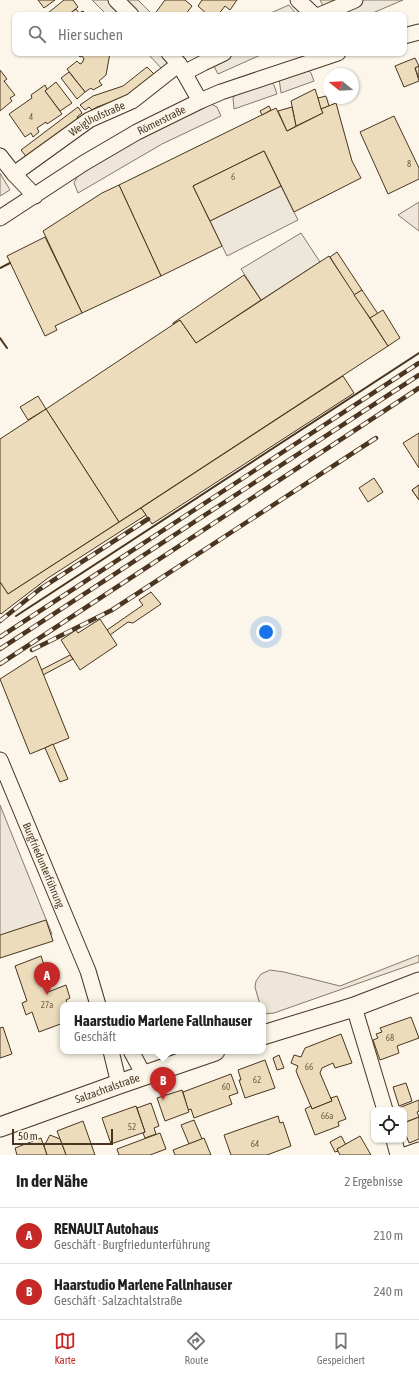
<!DOCTYPE html>
<html lang="de">
<head>
<meta charset="utf-8">
<style>
	body { margin:0; font-family:"Asap Condensed",sans-serif; background:#f2f2f2; color:#222 }
	.controls { position:absolute; right:12px; bottom:12px; display:grid; overflow:hidden; border-radius:8px; box-shadow:0 1px 3px #0004 }
	.controls button { width:36px; height:36px; display:grid; place-items:center; padding:0; border:0; border-bottom:1px solid #e0e0e0; background:#fff; color:#222; font:20px sans-serif }
	.compass { position:absolute; left:323px; top:68px; width:36px; height:36px; border-radius:50%; background:#fff; box-shadow:0 1px 3px #0004; rotate:288deg }
	.scale { position:absolute; left:12px; bottom:10px; width:101px; box-sizing:border-box; padding-left:4px; border:2px solid #4a3520; border-top:0; font-size:11px; line-height:14px; white-space:nowrap; color:#4a3520; -webkit-text-stroke:3px #fbf6e9; paint-order:stroke }
	.you { position:absolute; left:266px; top:632px; width:14px; height:14px; margin:-10px; border:3px solid #fff; border-radius:50%; background:#1a73e8; box-shadow:0 0 0 6px #1a73e833 }
	.badge { display:grid; place-items:center; width:26px; height:26px; border-radius:50%; background:#c62828; color:#fff; font-size:13px; font-weight:700 }
	.pin { position:absolute; translate:-50% -33px; filter:drop-shadow(0 1px 2px #0008) }
	.pin::after { content:''; position:absolute; top:21px; width:14px; height:12px; background:inherit; clip-path:polygon(0 0,100% 0,50% 100%) }
	.popup { position:absolute; left:60px; top:1002px; width:206px; height:52px; box-sizing:border-box; display:grid; place-content:center; border-radius:8px; background:#fff; filter:drop-shadow(0 1px 3px #0005); font-size:13px; white-space:nowrap; color:#767676 }
	.popup b { font-size:15px; color:#222 }
	.popup::after { content:''; position:absolute; left:50%; top:100%; margin-left:-8px; border:8px solid transparent; border-top-color:#fff }
	.list { margin:0; padding:0; list-style:none }
	h2 { display:flex; justify-content:space-between; align-items:center; height:52px; margin:0; padding:0 16px; font-size:17px }
	h2 small { font-size:13px; font-weight:400; color:#767676 }
	.list li { display:grid; grid-template-columns:26px 1fr auto; gap:12px; align-items:center; box-sizing:border-box; height:56px; padding:0 16px; border-top:1px solid #e0e0e0 }
	.list b { display:block; font-size:15px; white-space:nowrap }
	.list p { margin:0; font-size:13px; white-space:nowrap; color:#767676 }
	.list em { font-size:13px; font-style:normal; color:#767676 }
	.icon { flex:none; width:22px; height:22px; fill:none; stroke:currentColor; stroke-width:2; stroke-linecap:round; stroke-linejoin:round }
	.map { position:relative; flex:none; width:419px; height:1155px; overflow:hidden }
	.search { position:absolute; background:#fff; box-shadow:0 1px 3px #0004; left:12px; right:12px; top:12px; height:44px; display:flex; align-items:center; gap:10px; box-sizing:border-box; padding:0 14px; border-radius:8px; color:#767676; font-size:15px }
	.sheet { height:164px; background:#fff }
	nav { display:flex; justify-content:space-around; align-items:center; box-sizing:border-box; height:56px; border-top:1px solid #e0e0e0; background:#fff; font-size:11px; color:#767676 }
	nav a { display:grid; justify-items:center; gap:2px }
	nav .on { color:#c62828 }
	.map>svg:first-child { display:block }
	.green { fill:#ede6d9; stroke:#887966 }
	.parking { fill:#ede7d9; stroke:#887966 }
	.building { fill:#ecdcbc; stroke:#4a3520 }
	.lines { fill:none; stroke-linecap:round; stroke-linejoin:round }
	.minor-casing { stroke:#4a3520; stroke-width:17 }
	.major-casing { stroke:#4a3520; stroke-width:21 }
	.minor { stroke:#fbf6e9; stroke-width:15 }
	.major { stroke:#fbf6e9; stroke-width:19 }
	.rail-casing { stroke:#4a3520; stroke-width:4.5 }
	.rail { stroke:#fbf6e9; stroke-width:3; stroke-dasharray:9; stroke-linecap:butt }
	.wall { stroke:#4a3520; stroke-width:2 }
	.labels { text-anchor:middle; stroke-width:3; stroke-linejoin:round; paint-order:stroke }
	.number-label { font-size:9px; fill:#725f47 }
	.street-label { font-size:11px; fill:#4a3520; stroke:#fbf6e9 }
</style>
</head>
<body>
<div class="map">
<svg width="419" height="1155" viewBox="0 0 419 1155">
	<rect width="100%" height="100%" fill="#fbf6e9"/>
	<!-- green -->
	<g class="green">
		<polygon points="308,70 311,73 314,81 281,93 279,78"/>
		<polygon points="271,82 274,85 277,94 234,109 233,98 237,93"/>
		<polygon points="211,104 217,107 221,116 162,144 78,193 74,183 78,175 143,137"/>
		<polygon points="0,173 10,190 0,196"/>
		<polygon points="419,202 419,231 398,215"/>
		<polygon points="0,805 52,934 0,954"/>
		<polygon points="419,955 419,962 274,1013 265,1014 263,1012 263,1005 260,1005 255,987 256,981 261,974 270,970 284,972 340,986"/>
	</g>
	<!-- parking -->
	<g class="parking">
		<polygon points="92,0 138,0 153,15 107,15"/>
		<polygon points="320,0 403,0 368,15 328,15"/>
		<polygon points="289,5 297,15 266,15"/>
		<polygon points="147,53 178,53 162,69"/>
		<polygon points="207,53 265,53 218,74"/>
		<polygon points="281,186 298,220 227,256 210,221"/>
		<polygon points="301,233 320,262 261,300 241,269"/>
	</g>
	<!-- building -->
	<g class="building">
		<polygon points="38,0 55,0 44,8"/>
		<polygon points="64,0 73,0 78,7 68,15 49,15 48,13"/>
		<polygon points="165,0 185,0 192,6 185,15 154,15"/>
		<polygon points="202,0 237,0 230,10 225,6 218,15 208,15 198,6"/>
		<polygon points="76,9 79,13 83,11 87,15 68,15"/>
		<polygon points="77,53 110,53 106,75 99,81 102,85 93,90 91,88 85,92 67,69 77,61 80,64 82,63 84,59 82,56 80,57"/>
		<polygon points="415,58 419,66 415,68 419,81 404,87 395,66"/>
		<polygon points="419,66 419,78 415,68"/>
		<polygon points="147,67 155,75 128,96 97,107 92,110 89,107 85,110 80,105 93,96 123,86"/>
		<polygon points="0,70 7,79 4,81 15,95 10,98 12,101 0,111"/>
		<polygon points="69,72 85,92 77,99 61,78"/>
		<polygon points="56,82 72,103 60,111 45,91"/>
		<polygon points="45,85 47,89 45,91 62,114 47,124 46,122 37,128 39,132 33,137 31,133 25,137 9,114 32,98 31,95"/>
		<polygon points="315,89 323,113 296,126 291,101"/>
		<polygon points="326,96 329,106 321,109 318,98"/>
		<polygon points="336,103 352,161 361,178 294,212 264,151 193,186 222,246 161,276 119,185 276,108 287,131 323,113 321,109"/>
		<polygon points="269,106 271,110 262,115 260,111"/>
		<polygon points="78,107 82,113 77,117 79,120 28,159 21,150"/>
		<polygon points="292,107 296,126 287,131 278,111"/>
		<polygon points="394,116 419,168 419,179 388,194 360,132"/>
		<polygon points="264,151 281,186 210,221 193,186"/>
		<polygon points="119,185 161,276 82,313 43,231 102,193"/>
		<polygon points="45,237 82,313 55,326 57,330 45,336 7,256"/>
		<polygon points="337,252 362,290 354,295 330,257"/>
		<polygon points="329,256 388,346 119,522 46,409 180,320 196,343"/>
		<polygon points="244,275 261,300 196,343 180,320 173,324 173,323"/>
		<polygon points="362,290 378,314 370,318 354,295"/>
		<polygon points="383,310 400,338 388,346 370,318"/>
		<polygon points="343,376 354,393 152,524 141,508"/>
		<polygon points="38,396 46,409 28,420 20,407"/>
		<polygon points="46,409 119,522 8,594 0,582 0,439"/>
		<polygon points="419,433 419,468 403,443"/>
		<polygon points="374,478 383,492 368,502 359,488"/>
		<polygon points="419,485 419,500 412,490"/>
		<polygon points="419,485 419,500 412,490"/>
		<polygon points="141,508 146,515 48,578 1,614 0,613 0,582 8,594"/>
		<polygon points="151,592 161,604 133,623 128,622 110,635 107,630 143,605 139,600"/>
		<polygon points="100,619 117,645 80,670 61,640 76,630 78,633"/>
		<polygon points="70,655 73,659 43,675 41,670"/>
		<polygon points="36,656 69,738 30,754 0,679"/>
		<polygon points="53,744 68,779 60,782 45,748"/>
		<polygon points="46,920 53,941 0,958 0,935"/>
		<polygon points="41,956 51,985 46,986 48,992 66,985 70,998 66,1000 68,1005 63,1005 63,1023 39,1032 32,1012 26,1015 22,1003 27,1001 15,966"/>
		<polygon points="411,1017 419,1038 397,1046 399,1053 380,1060 373,1040 378,1038 376,1034 382,1032 380,1028"/>
		<polygon points="3,1027 12,1054 0,1058 0,1028"/>
		<polygon points="341,1034 352,1063 335,1068 333,1063 322,1068 320,1073 332,1101 312,1109 296,1071 298,1066 291,1063 294,1055 301,1057 305,1048"/>
		<polygon points="279,1055 284,1068 277,1070 273,1058"/>
		<polygon points="265,1060 275,1088 245,1098 239,1080 241,1080 238,1070"/>
		<polygon points="231,1074 238,1093 229,1096 232,1104 194,1118 191,1109 188,1110 183,1092"/>
		<polygon points="406,1083 412,1101 399,1106 393,1087"/>
		<polygon points="182,1090 189,1112 165,1121 157,1098"/>
		<polygon points="337,1096 346,1119 338,1122 339,1126 315,1135 305,1109 311,1106 312,1109 332,1101 331,1098"/>
		<polygon points="419,1100 419,1111 417,1112 419,1117 406,1122 404,1117 404,1110 397,1110 396,1109"/>
		<polygon points="151,1103 159,1126 154,1128 156,1134 145,1138 143,1133 145,1132 137,1108"/>
		<polygon points="136,1106 145,1132 111,1144 102,1118"/>
		<polygon points="278,1116 280,1123 283,1122 291,1146 267,1155 231,1155 224,1135"/>
		<polygon points="419,1117 419,1139 409,1143 404,1130 404,1123"/>
		<polygon points="194,1120 202,1139 189,1144 181,1125"/>
		<polygon points="83,1121 95,1155 66,1155 57,1131"/>
		<polygon points="160,1133 166,1149 150,1155 119,1155 117,1149"/>
		<polygon points="50,1135 60,1139 66,1155 47,1155 44,1146"/>
		<polygon points="341,1136 346,1145 337,1149 338,1151 335,1152 330,1142"/>
		<polygon points="360,1136 371,1155 340,1155 337,1149"/>
		<polygon points="41,1138 47,1155 17,1155 15,1148"/>
		<polygon points="204,1138 211,1155 175,1155 173,1150"/>
	</g>
	<g class="lines">
		<defs>
			<g id="minor">
				<polyline points="116,0 131,15"/>
				<polyline points="298,0 314,15"/>
				<polyline points="320,15 355,0"/>
				<polyline points="404,36 419,32"/>
				<polyline points="169,53 179,64 200,101"/>
				<polyline points="184,73 203,63 224,53"/>
				<polyline points="0,156 14,174 35,196"/>
				<path id="s1" d="M 14,174 L 89,120 L 132,101 L 179,64"/>
				<path id="s2" d="M 0,218 L 84,163 L 137,132 L 200,101 L 221,92 L 338,53"/>
				<path id="s3" d="M 0,760 L 88,971 L 98,1005"/>
				<polyline points="354,1007 385,1110"/>
				<polyline points="111,1051 119,1084"/>
				<polyline points="131,1051 144,1075"/>
				<polyline points="394,1140 398,1155"/>
				<polyline points="405,1155 419,1150"/>
			</g>
			<g id="major">
				<polyline points="263,1035 354,1007 419,982"/>
				<path id="s4" d="M 0,1127 L 119,1084 L 215,1051"/>
			</g>
		</defs>
		<!-- minor casing -->
		<use href="#minor" class="minor-casing"/>
		<!-- major casing -->
		<use href="#major" class="major-casing"/>
		<!-- minor -->
		<use href="#minor" class="minor"/>
		<!-- major -->
		<use href="#major" class="major"/>
		<defs>
			<g id="rail">
				<polyline points="0,621 40,589 148,519"/>
				<polyline points="0,637 419,363"/>
				<polyline points="0,649 419,375"/>
				<polyline points="32,650 112,610 376,438"/>
				<polyline points="0,664 419,388"/>
			</g>
		</defs>
		<!-- rail casing -->
		<use href="#rail" class="rail-casing"/>
		<!-- rail -->
		<use href="#rail" class="rail"/>
		<!-- wall -->
		<g class="wall">
			<polyline points="0,268 10,263"/>
			<polyline points="0,338 7,348"/>
			<polyline points="16,616 419,353"/>
		</g>
	</g>
	<g class="labels">
		<!-- number labels -->
		<g class="number-label">
			<text x="31" y="120">4</text>
			<text x="409" y="167">8</text>
			<text x="233" y="180">6</text>
			<text x="47" y="1008">27a</text>
			<text x="390" y="1041">68</text>
			<text x="309" y="1070">66</text>
			<text x="257" y="1083">62</text>
			<text x="226" y="1090">60</text>
			<text x="327" y="1119">66a</text>
			<text x="132" y="1130">52</text>
			<text x="255" y="1147">64</text>
		</g>
		<!-- street labels -->
		<g class="street-label">
			<text dy="4" stroke="none"><textPath href="#s1" startOffset="100">Weiglhofstraße</textPath></text>
			<text dy="4" stroke="none"><textPath href="#s2" startOffset="189">Römerstraße</textPath></text>
			<text dy="4" stroke="none"><textPath href="#s3" startOffset="114">Burgfriedunterführung</textPath></text>
			<text dy="4" stroke="none"><textPath href="#s4" startOffset="114">Salzachtalstraße</textPath></text>
		</g>
	</g>
</svg>
<div class="controls">
<button><svg class="icon" aria-label="locate" viewBox="0 0 24 24"><circle cx="12" cy="12" r="6"/><path d="M12 2v4M12 18v4M2 12h4M18 12h4"/></svg></button>
</div>
<svg class="compass" viewBox="-18 -18 36 36"><path d="M0-13l5 13h-10z" fill="#e53935"/><path d="M0 13l5-13h-10z" fill="#767676"/></svg>
<div class="scale">50 m</div>
<div class="you"></div>
<div class="pin badge" style="left:47px;top:995px">A</div>
<div class="pin badge" style="left:163px;top:1100px">B</div>
<div class="popup"><b>Haarstudio Marlene Fallnhauser</b>Geschäft</div>
<div class="search"><svg class="icon" aria-label="search" viewBox="0 0 24 24"><circle cx="10" cy="10" r="6"/><path d="M15 15l6 6"/></svg>Hier suchen</div>
</div>
<section class="sheet">
<h2>In der Nähe<small>2 Ergebnisse</small></h2>
<ul class="list">
<li><span class="badge">A</span><div><b>RENAULT Autohaus</b><p>Geschäft · Burgfriedunterführung</p></div><em>210 m</em></li>
<li><span class="badge">B</span><div><b>Haarstudio Marlene Fallnhauser</b><p>Geschäft · Salzachtalstraße</p></div><em>240 m</em></li>
</ul>
</section>
<nav>
<a class="on"><svg class="icon" aria-label="map" viewBox="0 0 24 24"><path d="M3 6l6-2 6 2 6-2v14l-6 2-6-2-6 2zM9 4v14M15 6v14"/></svg>Karte</a>
<a><svg class="icon" aria-label="directions" viewBox="0 0 24 24"><path d="M12 3l9 9-9 9-9-9zM9 14v-3h6M13 9l2 2-2 2"/></svg>Route</a>
<a><svg class="icon" aria-label="saved" viewBox="0 0 24 24"><path d="M7 4h10v16l-5-4-5 4z"/></svg>Gespeichert</a>
</nav>
</body>
</html>
